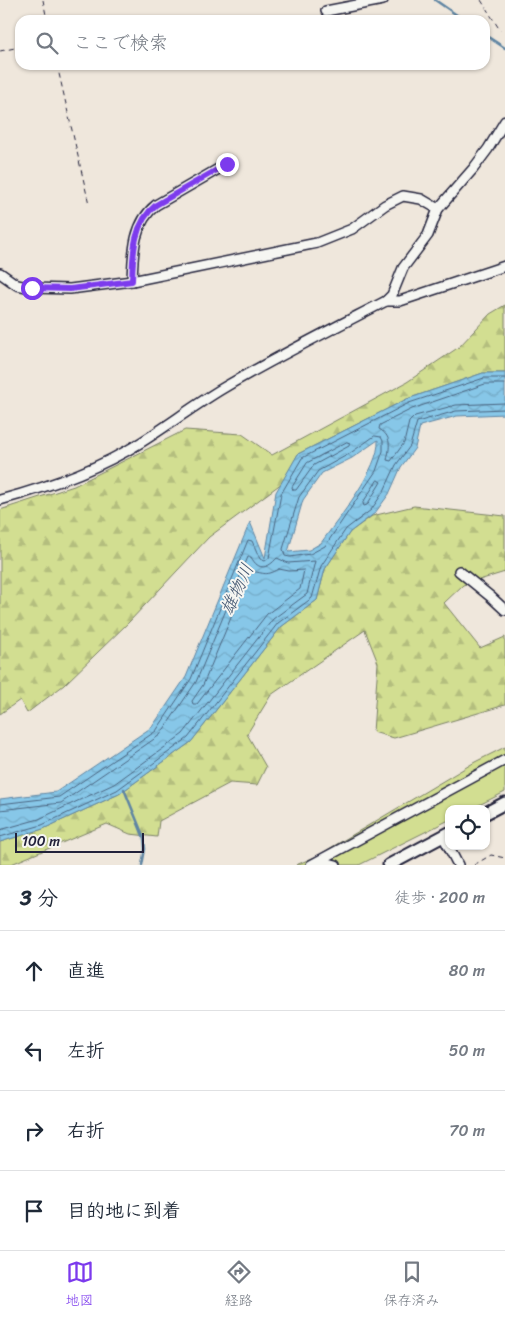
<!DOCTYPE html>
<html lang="ja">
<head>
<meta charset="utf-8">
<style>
	body { margin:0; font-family:Sriracha,"Klee One",sans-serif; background:#f2f2f3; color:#1f2937 }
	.controls { position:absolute; right:15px; bottom:15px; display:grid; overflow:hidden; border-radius:10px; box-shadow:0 1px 4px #0004 }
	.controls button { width:45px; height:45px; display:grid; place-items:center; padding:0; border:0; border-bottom:1px solid #e0e1e3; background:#fff; color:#1f2937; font:25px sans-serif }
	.scale { position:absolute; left:15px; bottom:12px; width:129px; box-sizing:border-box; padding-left:5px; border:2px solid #22223b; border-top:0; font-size:14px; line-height:18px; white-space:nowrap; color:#22223b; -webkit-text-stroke:4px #f6f6f2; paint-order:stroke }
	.stop { position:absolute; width:15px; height:15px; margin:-11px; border:4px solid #7c3aed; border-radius:50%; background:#fff }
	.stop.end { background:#7c3aed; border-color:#fff; box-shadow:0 1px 5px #0008 }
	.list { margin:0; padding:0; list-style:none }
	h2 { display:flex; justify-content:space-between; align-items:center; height:65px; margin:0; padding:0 20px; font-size:21px }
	h2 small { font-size:16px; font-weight:400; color:#747a83 }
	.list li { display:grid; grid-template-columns:32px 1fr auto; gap:15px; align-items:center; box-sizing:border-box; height:80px; padding:0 20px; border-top:1px solid #e0e1e3 }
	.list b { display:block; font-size:19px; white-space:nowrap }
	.list em { font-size:16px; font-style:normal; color:#747a83 }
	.icon { flex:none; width:28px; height:28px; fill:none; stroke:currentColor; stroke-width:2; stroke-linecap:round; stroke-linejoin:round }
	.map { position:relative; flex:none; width:505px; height:865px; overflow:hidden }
	.search { position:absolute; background:#fff; box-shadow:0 1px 4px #0004; left:15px; right:15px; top:15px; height:55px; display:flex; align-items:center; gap:12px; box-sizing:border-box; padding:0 18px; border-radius:15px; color:#747a83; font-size:19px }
	.sheet { height:385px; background:#fff }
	nav { display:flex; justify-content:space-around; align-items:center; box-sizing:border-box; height:70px; border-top:1px solid #e0e1e3; background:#fff; font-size:14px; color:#747a83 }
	nav a { display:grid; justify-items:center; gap:2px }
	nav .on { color:#7c3aed }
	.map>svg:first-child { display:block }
	.grass { fill:#d2de91; stroke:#7a8066 }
	.forest { fill:url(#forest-firs); stroke:#7a8066 }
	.water { fill:url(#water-waves); stroke:#5f85a3; fill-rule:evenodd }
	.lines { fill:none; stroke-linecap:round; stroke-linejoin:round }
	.shore { stroke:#4a6480; stroke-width:1 }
	.stream { stroke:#5f85a3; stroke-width:2.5 }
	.minor-casing { stroke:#22223b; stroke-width:12 }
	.tertiary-casing { stroke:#22223b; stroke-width:15 }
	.path { stroke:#22223b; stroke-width:1; stroke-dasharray:5 4; stroke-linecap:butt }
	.minor { stroke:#f6f6f2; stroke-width:9 }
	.tertiary { stroke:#f6f6f2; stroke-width:11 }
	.route { stroke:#7c3aed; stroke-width:6 }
	.labels { text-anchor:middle; stroke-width:4; stroke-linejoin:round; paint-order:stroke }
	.water-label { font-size:18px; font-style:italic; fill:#40546f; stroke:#f6f6f2 }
</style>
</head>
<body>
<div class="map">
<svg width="505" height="865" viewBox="0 0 505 865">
	<defs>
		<pattern id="forest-firs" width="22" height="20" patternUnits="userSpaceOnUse" patternTransform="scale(1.25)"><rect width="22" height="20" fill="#d2de91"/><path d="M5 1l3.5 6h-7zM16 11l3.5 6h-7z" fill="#b4be7e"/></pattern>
		<pattern id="water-waves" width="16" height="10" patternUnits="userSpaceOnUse" patternTransform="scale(1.25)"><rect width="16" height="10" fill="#87c7e8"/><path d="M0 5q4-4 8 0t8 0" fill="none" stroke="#74abc8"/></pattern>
	</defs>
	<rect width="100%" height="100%" fill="#efe7dc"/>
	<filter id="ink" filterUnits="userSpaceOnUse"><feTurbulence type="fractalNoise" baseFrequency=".02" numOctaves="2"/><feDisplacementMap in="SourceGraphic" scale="10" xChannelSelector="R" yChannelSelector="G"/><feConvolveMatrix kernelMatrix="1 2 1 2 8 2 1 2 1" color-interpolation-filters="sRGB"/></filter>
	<g filter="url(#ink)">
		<!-- grass -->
		<polygon class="grass" points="505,747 505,792 471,809 449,809 449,820 359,865 296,865 317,856 475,762"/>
		<!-- forest -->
		<g class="forest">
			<polygon points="505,305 505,373 483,373 407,399 298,454 282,483 209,537 129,622 64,685 27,713 20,700 0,714 0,510 74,486 185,430 242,434 272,455 407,382 459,347 490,314"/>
			<polygon points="414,506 505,516 505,572 463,585 444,603 480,648 505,637 505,705 394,738 373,732 378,663 365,630 271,695 247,734 266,767 257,785 230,783 159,821 157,837 130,834 107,824 9,865 0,865 0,842 43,829 119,794 191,742 281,627 317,600 325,569 350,532 372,516"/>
		</g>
		<!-- water -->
		<path class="water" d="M 483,373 L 505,373 L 505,414 L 457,416 L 420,426 L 415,448 L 401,467 L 389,494 L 375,513 L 350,532 L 325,569 L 317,600 L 281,627 L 191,742 L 119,794 L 43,829 L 0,842 L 0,799 L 56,792 L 152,727 L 186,677 L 250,522 L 265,558 L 276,492 L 298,454 L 407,399 ZM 378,440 C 380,468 338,519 321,543 L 309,550 L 288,552 L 303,500 L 322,473 L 352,458 Z"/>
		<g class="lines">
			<!-- shore -->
			<g class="shore">
				<path d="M 505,384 L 485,384 L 412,409 L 380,425 L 379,429 C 392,436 390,447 387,460 L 391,461 L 404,443 L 409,422 L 415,416 L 456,405 L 505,403"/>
				<polygon points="375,436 381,437 383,441 383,451 376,471 325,546 310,554 290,557 285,556 283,549 299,497 318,471 349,454"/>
				<polygon points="347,442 350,443 349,446 314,465 296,490 293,490 292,487 307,463"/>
				<polygon points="378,480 381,482 367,505 364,506 363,503"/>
				<path d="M 279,569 L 289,571 L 304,570 L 300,589 L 267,614 L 197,704 L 193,704 L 192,701 L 203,685 L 250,572 C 263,571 264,578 279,569 Z"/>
				<polyline points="0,804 59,797 156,731 191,679 248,540 252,541 260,559 265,561 269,558 281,494 302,458 409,403 484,378 505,378"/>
				<path d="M 0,810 L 61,803 L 160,735 L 196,682 L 248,557 L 251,557 C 259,572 268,568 277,558 L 288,563 L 315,561 L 307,594 L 273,619 L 183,734 L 114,784 L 39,819 L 0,830"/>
				<polyline points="0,837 42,825 117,790 188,738 278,623 312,598 321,566 346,529 371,510 384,491 396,465 410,446 417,422 456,411 505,409"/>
			</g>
			<!-- stream -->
			<g class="stream">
				<polyline points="435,0 464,20"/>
				<polyline points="485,35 505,48"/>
				<polyline points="124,789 144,838 145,849 142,865"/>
			</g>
			<defs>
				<g id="minor">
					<polyline points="326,11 383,0"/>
					<polyline points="0,273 17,285 32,288 70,289 132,281 317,243 352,229 385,205 403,196 421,199 438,209"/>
					<path d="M 132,281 C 133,254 133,223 156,205 L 227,164"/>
					<polyline points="386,301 400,301 505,266"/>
					<path d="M 0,500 C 48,487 97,470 140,443 C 169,425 196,404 225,387 C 278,356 332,329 386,301 L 392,295 L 403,268 L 428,235 L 438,209 L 473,169 L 488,149 L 505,121"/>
					<polyline points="459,571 491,597 505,610"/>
					<polyline points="443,836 458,865"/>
					<polyline points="321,861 336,865"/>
					<polyline points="311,865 505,760"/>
				</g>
				<g id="tertiary">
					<polyline points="486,813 505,803"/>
					<polyline points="389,865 449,833"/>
				</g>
			</defs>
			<!-- minor casing -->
			<use href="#minor" class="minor-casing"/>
			<!-- tertiary casing -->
			<use href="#tertiary" class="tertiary-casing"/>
			<!-- path -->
			<g class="path">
				<polyline points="43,0 47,20"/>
				<polyline points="481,0 498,27 505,34"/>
				<polyline points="0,51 20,47"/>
				<polyline points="57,65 89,204"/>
				<polyline points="474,865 491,855 505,858"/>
			</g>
			<!-- minor -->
			<use href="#minor" class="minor"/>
			<!-- tertiary -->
			<use href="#tertiary" class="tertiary"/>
		</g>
	</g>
	<g class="lines" filter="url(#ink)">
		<!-- route -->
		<path class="route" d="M 32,288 L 70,289 L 132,281 C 133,254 133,223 156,205 L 227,164"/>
	</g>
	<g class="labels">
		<!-- water labels -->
		<g class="water-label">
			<text transform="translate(237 589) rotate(-65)" y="6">雄物川</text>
		</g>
	</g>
</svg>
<div class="controls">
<button><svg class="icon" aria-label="locate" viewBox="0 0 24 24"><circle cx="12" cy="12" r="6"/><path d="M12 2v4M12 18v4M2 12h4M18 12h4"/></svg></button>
</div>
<div class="scale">100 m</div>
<div class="stop" style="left:32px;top:288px"></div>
<div class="stop end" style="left:227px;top:164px"></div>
<div class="search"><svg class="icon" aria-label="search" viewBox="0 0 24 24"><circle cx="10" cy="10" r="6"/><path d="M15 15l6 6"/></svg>ここで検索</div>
</div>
<section class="sheet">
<h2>3 分<small>徒歩 · 200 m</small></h2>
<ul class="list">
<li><svg class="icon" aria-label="ahead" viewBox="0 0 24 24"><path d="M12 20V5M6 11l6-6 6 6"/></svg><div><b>直進</b></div><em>80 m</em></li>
<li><svg class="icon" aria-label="left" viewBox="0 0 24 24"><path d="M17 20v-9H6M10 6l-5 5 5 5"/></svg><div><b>左折</b></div><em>50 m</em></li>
<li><svg class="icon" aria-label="right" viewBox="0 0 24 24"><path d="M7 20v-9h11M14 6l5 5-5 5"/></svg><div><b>右折</b></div><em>70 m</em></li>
<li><svg class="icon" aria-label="arrive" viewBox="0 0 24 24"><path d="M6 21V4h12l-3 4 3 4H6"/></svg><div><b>目的地に到着</b></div></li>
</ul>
</section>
<nav>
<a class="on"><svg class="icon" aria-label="map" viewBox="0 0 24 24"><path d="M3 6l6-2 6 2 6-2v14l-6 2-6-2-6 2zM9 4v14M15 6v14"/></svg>地図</a>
<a><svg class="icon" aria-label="directions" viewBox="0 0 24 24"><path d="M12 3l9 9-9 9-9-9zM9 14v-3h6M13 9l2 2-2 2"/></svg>経路</a>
<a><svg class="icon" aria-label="saved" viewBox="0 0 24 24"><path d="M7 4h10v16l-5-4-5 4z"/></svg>保存済み</a>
</nav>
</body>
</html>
